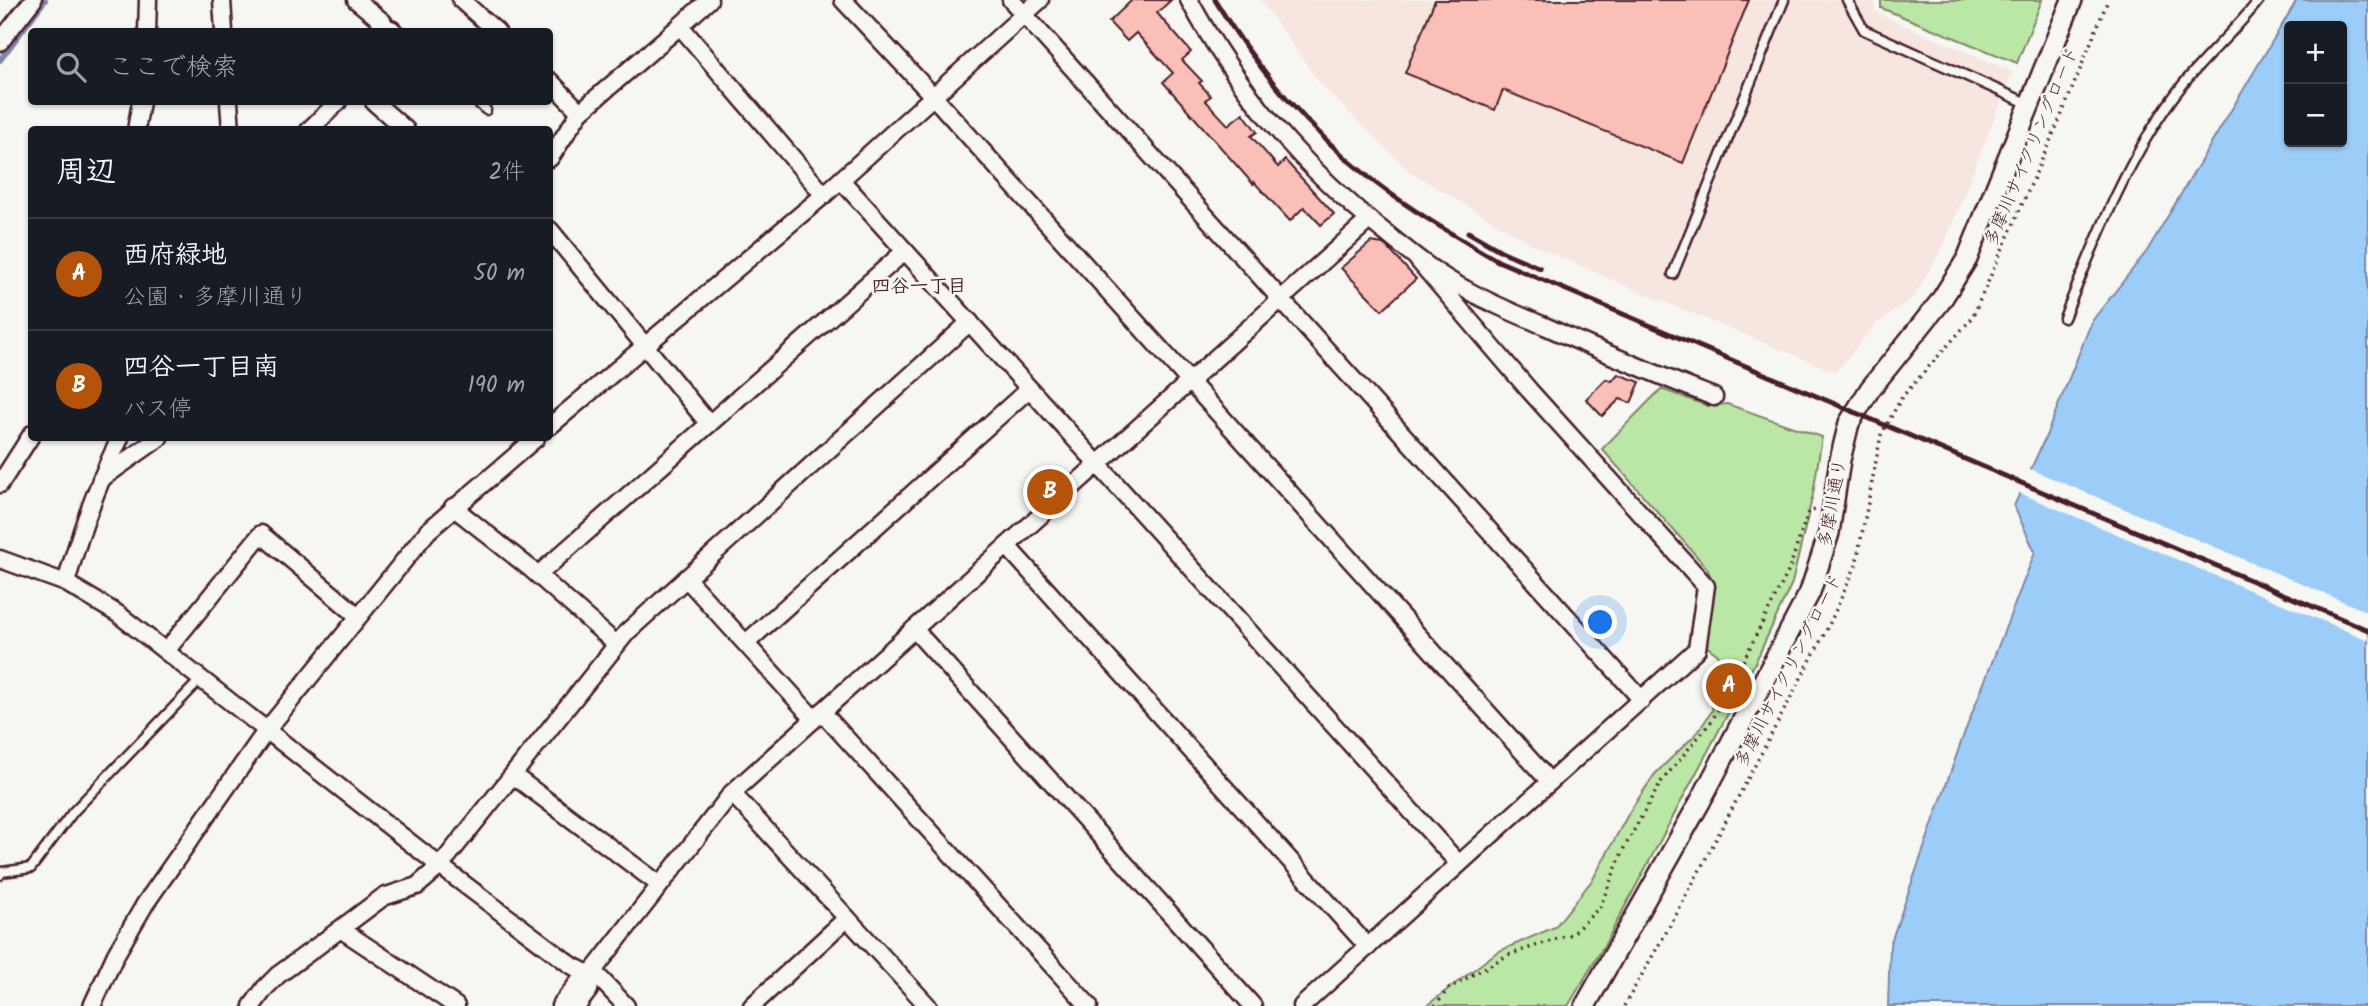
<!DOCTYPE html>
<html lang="ja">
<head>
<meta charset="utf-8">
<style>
	body { margin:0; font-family:Kalam,"Klee One",sans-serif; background:#20242c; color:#f1f3f6 }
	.controls { position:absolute; right:21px; top:21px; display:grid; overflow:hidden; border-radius:7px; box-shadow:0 2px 5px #0004 }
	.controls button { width:63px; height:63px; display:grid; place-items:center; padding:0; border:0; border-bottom:2px solid #363941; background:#171b24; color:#f1f3f6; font:35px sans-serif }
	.you { position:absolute; left:1601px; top:623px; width:24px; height:24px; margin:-18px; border:5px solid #fff; border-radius:50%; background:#1a73e8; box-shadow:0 0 0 10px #1a73e833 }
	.badge { display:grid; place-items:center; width:46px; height:46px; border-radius:50%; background:#b45309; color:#fff; font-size:23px; font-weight:700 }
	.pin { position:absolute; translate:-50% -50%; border:4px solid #fff; box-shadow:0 2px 7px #0006 }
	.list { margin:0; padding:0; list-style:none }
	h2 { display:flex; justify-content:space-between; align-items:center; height:91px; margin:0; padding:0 28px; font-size:30px }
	h2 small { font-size:23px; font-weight:400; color:#9ea1a6 }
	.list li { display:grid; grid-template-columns:46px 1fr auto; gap:21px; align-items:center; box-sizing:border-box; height:112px; padding:0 28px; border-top:2px solid #363941 }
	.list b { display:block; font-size:26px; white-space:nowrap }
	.list p { margin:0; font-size:23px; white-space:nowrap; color:#9ea1a6 }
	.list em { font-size:23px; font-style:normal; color:#9ea1a6 }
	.icon { flex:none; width:38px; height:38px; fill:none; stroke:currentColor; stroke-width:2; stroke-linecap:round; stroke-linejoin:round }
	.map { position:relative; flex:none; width:2368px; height:1006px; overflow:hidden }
	.search { position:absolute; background:#171b24; box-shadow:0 2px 5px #0004; left:28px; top:28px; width:525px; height:77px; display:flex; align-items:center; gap:18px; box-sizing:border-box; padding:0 24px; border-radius:7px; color:#9ea1a6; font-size:26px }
	.panel { position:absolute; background:#171b24; box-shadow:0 2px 5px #0004; left:28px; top:126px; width:525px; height:315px; border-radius:7px }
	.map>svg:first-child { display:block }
	.built { fill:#f7e6e0 }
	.green { fill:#bae7a5; stroke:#828368; stroke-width:2 }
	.water { fill:#9ccdf8; stroke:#7b87a6; stroke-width:2; fill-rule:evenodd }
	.pier { fill:#f6f6f2 }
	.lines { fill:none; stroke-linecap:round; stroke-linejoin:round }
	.stream { stroke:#7b87a6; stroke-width:6 }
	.building { fill:#fabfb6; stroke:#4a1f2b; stroke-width:2 }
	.service-casing { stroke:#4a1f2b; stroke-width:13 }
	.minor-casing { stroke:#4a1f2b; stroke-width:21 }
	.tertiary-casing { stroke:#4a1f2b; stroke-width:24 }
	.path { stroke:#4a1f2b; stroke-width:3.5; stroke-dasharray:2 5; stroke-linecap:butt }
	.service { stroke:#f6f6f2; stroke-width:8 }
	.minor { stroke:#f6f6f2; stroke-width:16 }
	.tertiary { stroke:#f6f6f2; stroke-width:19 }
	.rail { stroke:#4a1f2b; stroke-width:5 }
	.labels { text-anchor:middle; stroke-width:5; stroke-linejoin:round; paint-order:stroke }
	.street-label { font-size:18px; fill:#4a1f2b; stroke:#f6f6f2 }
	.neighbourhood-label { font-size:19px; font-weight:bold; fill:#4a1f2b; stroke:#f6f6f2 }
</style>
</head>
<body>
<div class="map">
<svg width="2368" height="1006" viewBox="0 0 2368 1006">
	<rect width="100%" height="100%" fill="#f6f6f2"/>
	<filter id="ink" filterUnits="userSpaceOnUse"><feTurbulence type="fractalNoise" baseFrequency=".0143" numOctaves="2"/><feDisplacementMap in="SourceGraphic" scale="14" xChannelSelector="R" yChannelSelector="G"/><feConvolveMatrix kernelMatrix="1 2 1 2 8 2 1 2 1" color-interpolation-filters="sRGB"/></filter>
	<g filter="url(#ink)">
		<!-- built -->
		<polygon class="built" points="1260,0 1875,0 1875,11 1883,16 2013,72 1943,247 1913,298 1876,324 1836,372 1628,287 1529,243 1409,171 1322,86"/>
		<!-- green -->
		<g class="green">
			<polygon points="1881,0 2042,0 2017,63 1881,8"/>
			<polygon points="1661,389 1708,406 1727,404 1822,437 1813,494 1792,583 1756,661 1605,944 1568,1006 1426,1006 1497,952 1555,927 1593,879 1630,811 1655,774 1697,733 1712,711 1718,655 1705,645 1714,585 1707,568 1602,449"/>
		</g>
		<!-- water -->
		<path class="water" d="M 2297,0 L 2368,0 L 2368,1006 L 1888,1006 L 1890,945 L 1964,734 L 2035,552 L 2014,506 L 2046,436 L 2092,321 L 2147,251 ZM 2289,26 L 2342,26 L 2342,142 L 2289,142 Z"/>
		<!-- pier -->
		<polygon class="pier" points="2028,468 2368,612 2368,640 2017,492"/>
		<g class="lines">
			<!-- stream -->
			<polyline class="stream" points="0,60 45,0"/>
		</g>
		<!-- building -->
		<g class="building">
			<polygon points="1132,0 1171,0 1157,13 1191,52 1182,60 1202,81 1199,83 1211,96 1205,100 1228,125 1243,113 1257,132 1251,136 1278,167 1285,160 1334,214 1321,225 1304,207 1290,221 1254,182 1253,184 1163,82 1173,73 1136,33 1127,41 1109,22"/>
			<polygon points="1435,0 1749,0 1683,163 1503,90 1495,110 1405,73"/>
			<polygon points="1371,242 1383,244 1387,247 1416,279 1382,310 1341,268"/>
			<polygon points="1618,374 1640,382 1631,403 1620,399 1602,416 1586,399 1606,379 1612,381"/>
		</g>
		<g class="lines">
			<defs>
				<g id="service">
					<polyline points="1847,0 1864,30 2029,104"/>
					<polyline points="383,22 394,26 400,32"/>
					<polyline points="477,102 486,110"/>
					<polyline points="1673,274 1784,0"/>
					<path d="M 2064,318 C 2095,242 2125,163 2174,96 C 2199,61 2233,34 2259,0"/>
					<polyline points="0,875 2,872 31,868 73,812 201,679"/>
				</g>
				<g id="minor">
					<polyline points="222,0 224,32"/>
					<polyline points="356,0 383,22 379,32"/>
					<polyline points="461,0 497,32"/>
					<polyline points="709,0 680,26 824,195"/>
					<polyline points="843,0 932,95 1550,782"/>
					<polyline points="1011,0 1642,700"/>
					<path d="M 1189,0 C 1240,94 1303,168 1387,234 C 1412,254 1436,274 1465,289 C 1491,304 1519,315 1547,327 C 1602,352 1658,375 1714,397"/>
					<polyline points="147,32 148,0"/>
					<polyline points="0,42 33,0"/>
					<polyline points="550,81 580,112"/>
					<polyline points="229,102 231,130"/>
					<polyline points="374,102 406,130"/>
					<polyline points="136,130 141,102"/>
					<polyline points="309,130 338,102"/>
					<polyline points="550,158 580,112 680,26"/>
					<polyline points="841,180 1459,864"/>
					<polyline points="550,230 709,424"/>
					<polyline points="550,426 824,195 1040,0"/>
					<polyline points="101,479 159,438"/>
					<polyline points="0,484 32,434"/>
					<polyline points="453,507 531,569 616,644"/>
					<polyline points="1007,546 1368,947"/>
					<polyline points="0,559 66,583 118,614 440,866 571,965 586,973 593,971"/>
					<polyline points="538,575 905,251"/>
					<polyline points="686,578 814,719"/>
					<path d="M 66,583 C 80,532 97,485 120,438"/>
					<polyline points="914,629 1253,1006"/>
					<polyline points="746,643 1029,389"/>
					<polyline points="166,651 261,534 358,616"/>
					<polyline points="822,712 1089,1006"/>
					<polyline points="514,776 660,885"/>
					<polyline points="732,793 928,1006"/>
					<polyline points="342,930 456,1006"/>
					<polyline points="593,971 626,1006"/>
					<polyline points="92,1006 116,954 145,904 266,731 428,531 536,438"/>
					<polyline points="252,1006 265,988 278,975 315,948 383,897 417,886 440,866 627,632 970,322"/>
					<polyline points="560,1006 586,973"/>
					<polyline points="577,1006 589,990 593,971 732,793 1369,220"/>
					<polyline points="752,1006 847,918"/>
					<polyline points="1302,1006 1697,649 1706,586 1529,390 1418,260"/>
				</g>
				<polyline id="tertiary" points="1585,1006 1700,802 1810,592 1829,533 1840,460 1849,423 1870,389 1940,302 1967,259 2072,0"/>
			</defs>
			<!-- service casing -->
			<use href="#service" class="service-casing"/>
			<!-- minor casing -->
			<use href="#minor" class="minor-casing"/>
			<!-- tertiary casing -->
			<use href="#tertiary" class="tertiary-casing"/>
			<!-- path -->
			<g class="path">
				<polyline points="1435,1006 1449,988 1508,955 1572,934 1600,907 1624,848 1661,782 1711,722 1724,699 1789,570 1808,512 1815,510"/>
				<polyline points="1624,1006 1676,915 1829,625 1856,565 1881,435 1902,397 1972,318 2062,114 2108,0"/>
			</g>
			<!-- service -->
			<use href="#service" class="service"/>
			<!-- minor -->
			<use href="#minor" class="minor"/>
			<!-- tertiary -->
			<use href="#tertiary" class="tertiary"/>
			<!-- rail -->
			<g class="rail">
				<path d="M 1215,0 C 1255,67 1311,132 1372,180 C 1412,211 1455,236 1498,261 L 2368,630"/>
				<polyline points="1468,232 1501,251 1540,268"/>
			</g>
		</g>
	</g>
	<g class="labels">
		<!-- street labels -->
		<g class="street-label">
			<text transform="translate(2031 146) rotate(-67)" y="6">多摩川サイクリングロード</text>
			<text transform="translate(1832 503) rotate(-80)" y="6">多摩川通り</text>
			<text transform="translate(1788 670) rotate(-63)" y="6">多摩川サイクリングロード</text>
		</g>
		<!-- neighbourhood labels -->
		<g class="neighbourhood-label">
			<text x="919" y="292">四谷一丁目</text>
		</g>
	</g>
</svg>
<div class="controls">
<button>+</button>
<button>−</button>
</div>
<div class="you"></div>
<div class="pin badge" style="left:1729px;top:686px">A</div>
<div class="pin badge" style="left:1050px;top:492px">B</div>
<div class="search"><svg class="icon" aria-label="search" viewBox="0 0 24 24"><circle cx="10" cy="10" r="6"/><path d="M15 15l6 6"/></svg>ここで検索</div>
<section class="panel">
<h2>周辺<small>2件</small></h2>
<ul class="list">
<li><span class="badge">A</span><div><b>西府緑地</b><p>公園 · 多摩川通り</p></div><em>50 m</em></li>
<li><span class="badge">B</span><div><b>四谷一丁目南</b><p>バス停</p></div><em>190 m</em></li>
</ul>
</section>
</div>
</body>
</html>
